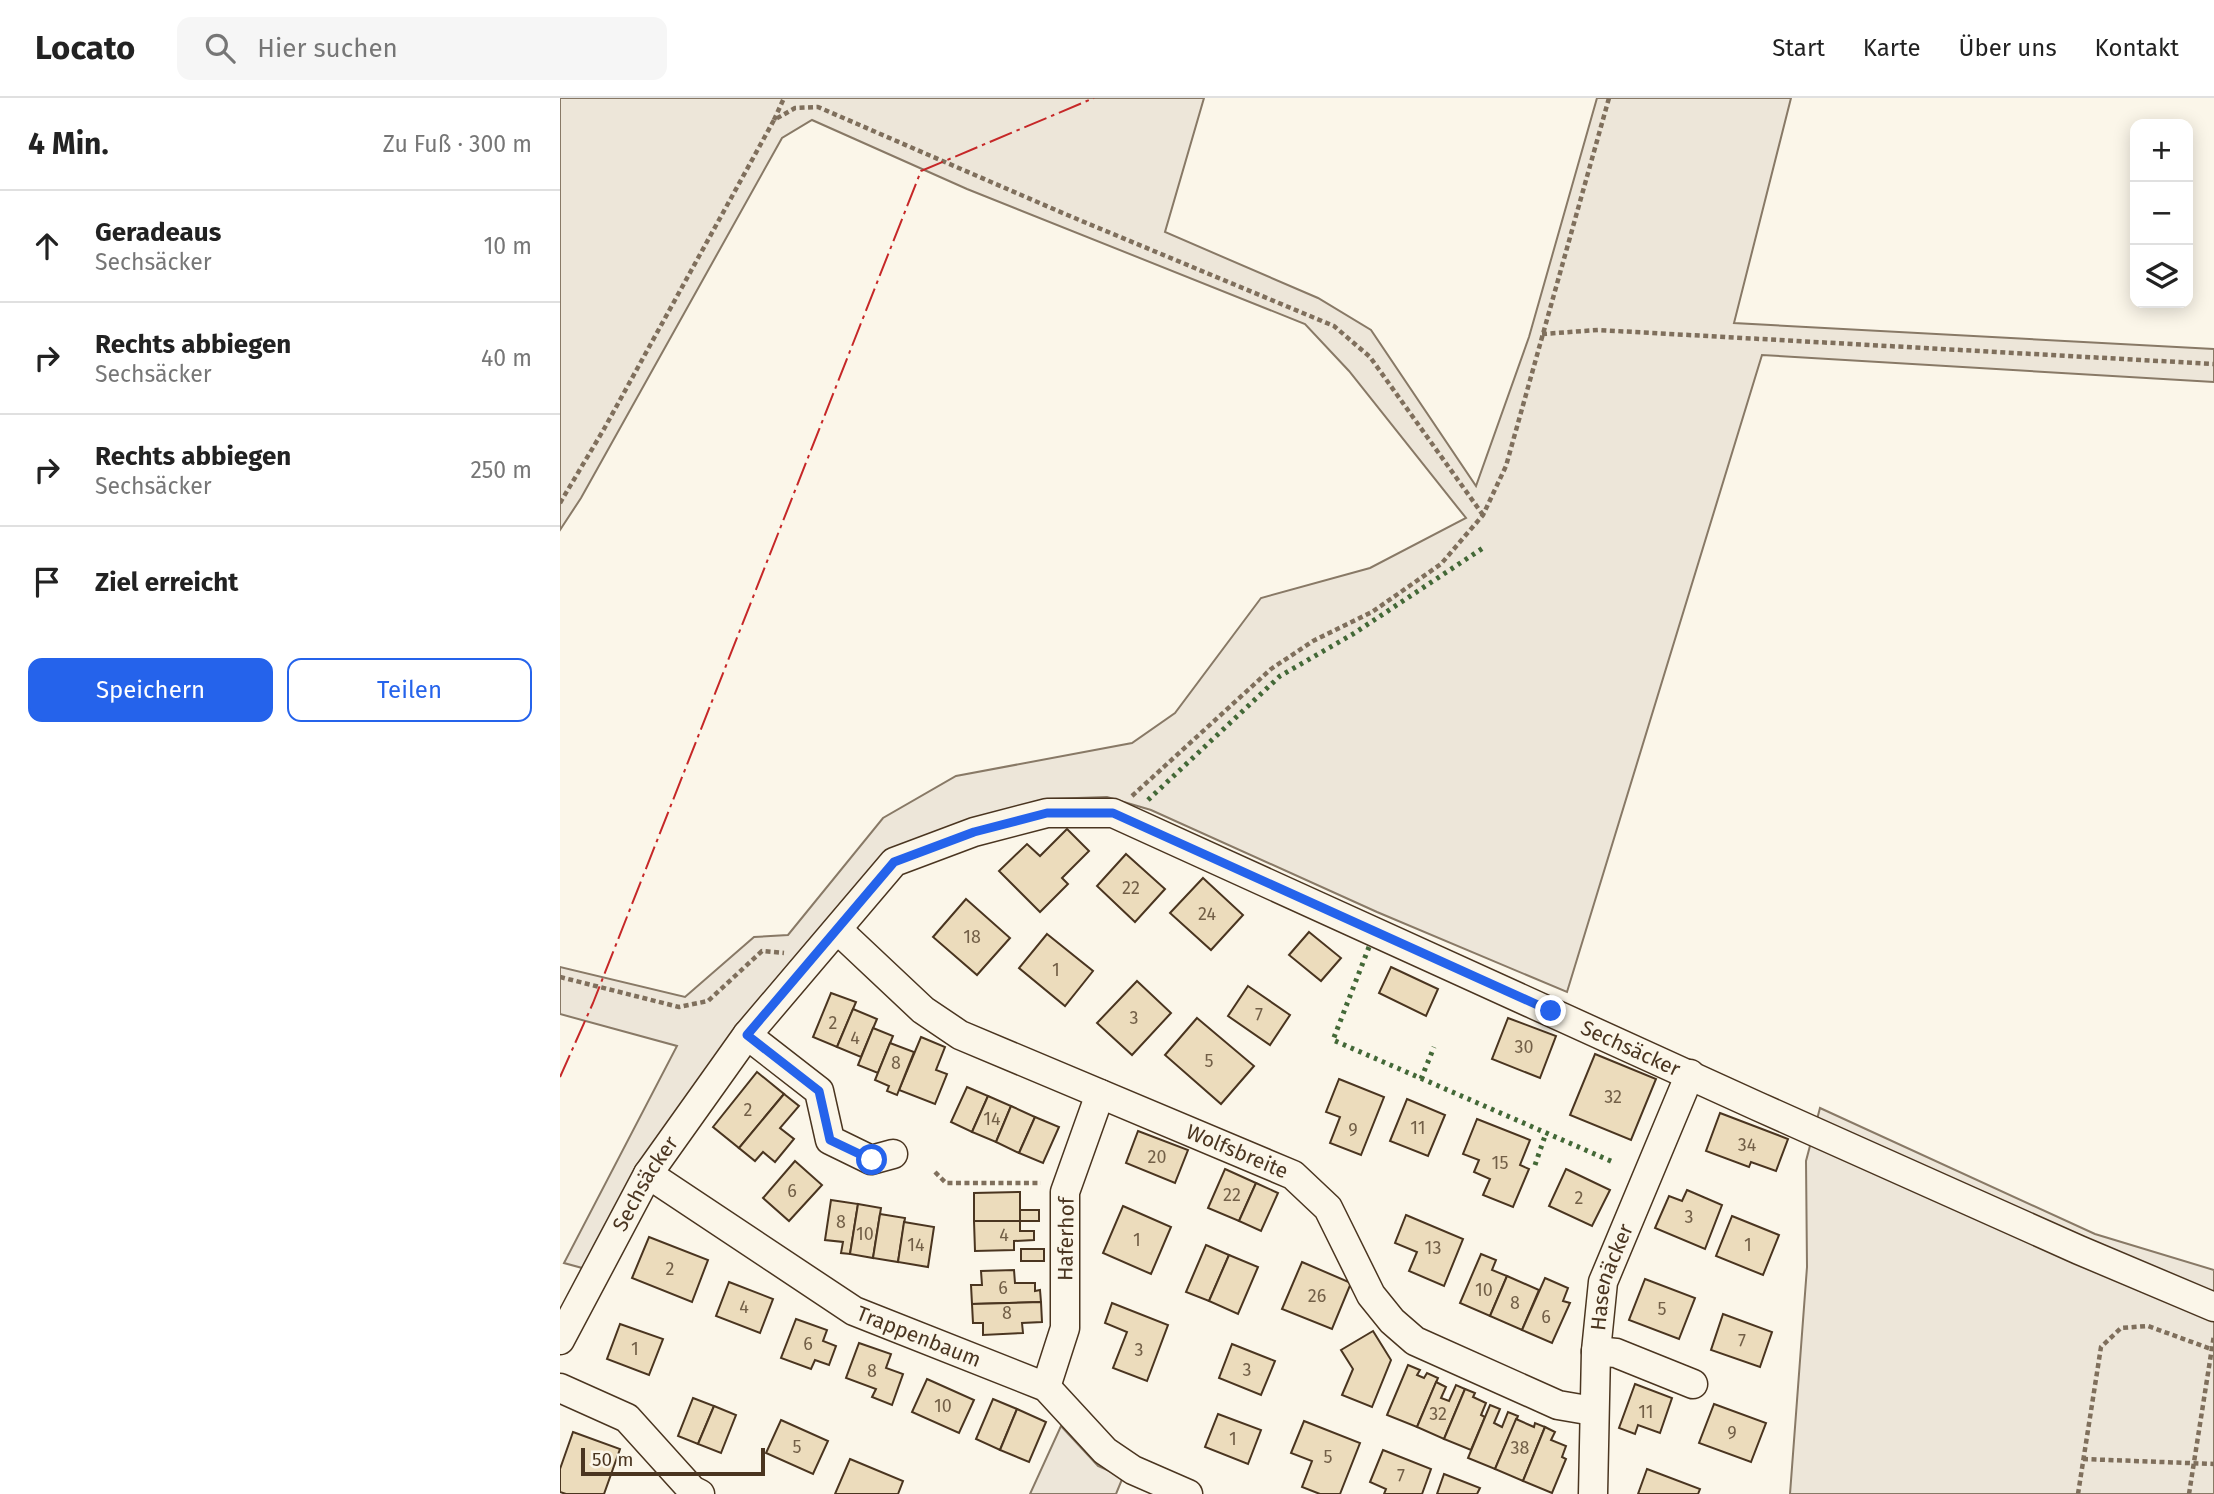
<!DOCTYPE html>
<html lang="de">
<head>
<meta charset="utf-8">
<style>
	body { margin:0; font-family:"Fira Sans",sans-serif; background:#f6f6f6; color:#222 }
	.controls { position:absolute; right:21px; top:21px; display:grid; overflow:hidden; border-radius:14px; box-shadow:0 4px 18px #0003 }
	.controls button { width:63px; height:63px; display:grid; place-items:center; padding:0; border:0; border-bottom:2px solid #e0e0e0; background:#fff; color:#222; font:35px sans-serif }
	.scale { position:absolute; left:21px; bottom:18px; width:184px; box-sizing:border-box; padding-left:7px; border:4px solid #4a3520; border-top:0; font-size:19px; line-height:24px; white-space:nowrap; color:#4a3520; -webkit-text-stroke:5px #fbf6e9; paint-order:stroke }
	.stop { position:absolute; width:21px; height:21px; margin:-16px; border:5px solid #2563eb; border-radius:50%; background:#fff }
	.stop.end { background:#2563eb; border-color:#fff; box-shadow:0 2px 7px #0008 }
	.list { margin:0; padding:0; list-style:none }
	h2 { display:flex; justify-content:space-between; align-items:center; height:91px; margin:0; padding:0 28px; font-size:30px }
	h2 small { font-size:23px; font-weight:400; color:#767676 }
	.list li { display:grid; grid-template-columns:46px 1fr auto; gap:21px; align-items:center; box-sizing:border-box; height:112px; padding:0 28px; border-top:2px solid #e0e0e0 }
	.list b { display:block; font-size:26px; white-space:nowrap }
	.list p { margin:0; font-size:23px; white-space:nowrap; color:#767676 }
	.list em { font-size:23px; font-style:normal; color:#767676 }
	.actions { display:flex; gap:14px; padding:21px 28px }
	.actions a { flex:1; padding:16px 0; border:2px solid #2563eb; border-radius:14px; text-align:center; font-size:24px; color:#2563eb }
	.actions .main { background:#2563eb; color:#fff }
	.icon { flex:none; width:38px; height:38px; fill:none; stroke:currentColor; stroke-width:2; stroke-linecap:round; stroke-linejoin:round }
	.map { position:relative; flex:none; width:1654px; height:1396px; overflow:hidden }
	header { display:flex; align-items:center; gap:42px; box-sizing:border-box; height:98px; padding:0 35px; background:#fff; border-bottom:2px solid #e0e0e0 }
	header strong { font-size:33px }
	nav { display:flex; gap:38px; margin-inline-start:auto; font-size:24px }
	.search { width:490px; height:63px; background:#f6f6f6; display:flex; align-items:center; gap:18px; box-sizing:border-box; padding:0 24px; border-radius:14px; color:#767676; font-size:26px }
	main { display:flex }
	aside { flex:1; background:#fff }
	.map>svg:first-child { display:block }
	.green { fill:#ede6d9; stroke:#887966; stroke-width:2 }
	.building { fill:#ecdcbc; stroke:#4a3520; stroke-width:2 }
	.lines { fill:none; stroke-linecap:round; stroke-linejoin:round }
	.minor-casing { stroke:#4a3520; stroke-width:31 }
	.path { stroke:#7f6f5c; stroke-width:4.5; stroke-dasharray:5 3.5; stroke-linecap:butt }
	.minor { stroke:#fbf6e9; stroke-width:28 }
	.hedge { stroke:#436837; stroke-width:5; stroke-dasharray:3.5 5; stroke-linecap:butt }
	.power { stroke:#c62828; stroke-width:2; stroke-dasharray:24 5 3.5 5; stroke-linecap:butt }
	.route { stroke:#2563eb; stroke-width:9 }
	.labels { text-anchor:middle; stroke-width:5; stroke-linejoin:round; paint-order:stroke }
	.number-label { font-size:18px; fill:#725f47 }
	.street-label { font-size:21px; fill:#4a3520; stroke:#fbf6e9 }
</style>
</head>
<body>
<header>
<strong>Locato</strong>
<div class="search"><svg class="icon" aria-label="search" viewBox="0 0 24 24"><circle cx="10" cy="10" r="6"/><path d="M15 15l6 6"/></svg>Hier suchen</div>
<nav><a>Start</a><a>Karte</a><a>Über uns</a><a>Kontakt</a></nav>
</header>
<main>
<aside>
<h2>4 Min.<small>Zu Fuß · 300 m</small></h2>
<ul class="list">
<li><svg class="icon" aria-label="ahead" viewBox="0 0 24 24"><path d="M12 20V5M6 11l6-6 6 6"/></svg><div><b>Geradeaus</b><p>Sechsäcker</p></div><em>10 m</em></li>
<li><svg class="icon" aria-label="right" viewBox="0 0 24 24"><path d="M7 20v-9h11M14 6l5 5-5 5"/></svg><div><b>Rechts abbiegen</b><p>Sechsäcker</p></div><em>40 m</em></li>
<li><svg class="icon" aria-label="right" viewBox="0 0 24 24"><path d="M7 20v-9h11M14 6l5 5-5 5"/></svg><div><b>Rechts abbiegen</b><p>Sechsäcker</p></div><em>250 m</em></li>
<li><svg class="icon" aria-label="arrive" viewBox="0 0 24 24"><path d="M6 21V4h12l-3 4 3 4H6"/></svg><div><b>Ziel erreicht</b></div></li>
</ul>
<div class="actions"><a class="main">Speichern</a><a>Teilen</a></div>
</aside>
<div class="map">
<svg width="1654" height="1396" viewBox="0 0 1654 1396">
	<rect width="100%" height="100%" fill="#fbf6e9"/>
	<!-- green -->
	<g class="green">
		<polygon points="0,0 644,0 605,134 758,200 811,232 916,388 969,239 1037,0 1231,0 1174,225 1654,251 1654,284 1202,257 1007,894 817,814 591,712 547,699 487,701 336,752 26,1171 4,1165 117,948 0,916 0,869 125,899 194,839 228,837 323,720 396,678 572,645 615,615 701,500 810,470 906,420 789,273 745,226 407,91 252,22 222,40 21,400 0,432"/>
		<polygon points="1260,1010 1535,1136 1654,1172 1654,1396 1230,1396 1247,1169 1246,1063"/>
		<polygon points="501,1328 538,1368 563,1379 556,1396 470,1396"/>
	</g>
	<!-- building -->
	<g class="building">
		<polygon points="507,731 529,753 502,780 508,786 480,814 439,773 467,746 480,758"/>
		<polygon points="566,756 605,791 575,824 537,788"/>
		<polygon points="643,780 683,817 651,852 610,815"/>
		<polygon points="406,801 450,840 417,877 373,839"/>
		<polygon points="749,834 781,860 761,883 729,857"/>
		<polygon points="487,836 533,873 505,908 459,870"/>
		<polygon points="831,869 878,891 866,918 819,895"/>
		<polygon points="577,883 611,915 572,957 537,925"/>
		<polygon points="688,888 730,917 710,947 668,918"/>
		<polygon points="271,895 296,904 277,949 253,939"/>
		<polygon points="293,911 317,921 301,959 277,949"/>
		<polygon points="637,920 694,968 661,1006 605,957"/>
		<polygon points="948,920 996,938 980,980 932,961"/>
		<polygon points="313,930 333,938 318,975 298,967"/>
		<polygon points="361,939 385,949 376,972 387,976 375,1006 339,992"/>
		<polygon points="330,945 354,954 337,997 327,993 329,988 315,982"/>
		<polygon points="1035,956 1096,981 1071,1042 1010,1017"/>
		<polygon points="197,974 224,996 179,1050 153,1029"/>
		<polygon points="779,981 824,999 801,1057 770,1045 780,1019 766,1014"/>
		<polygon points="407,989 428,998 412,1034 391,1024"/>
		<polygon points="224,996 239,1008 220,1030 234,1041 215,1064 203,1054 195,1063 179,1050"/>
		<polygon points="428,998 451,1008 436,1044 412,1034"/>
		<polygon points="847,1001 885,1017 868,1058 830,1043"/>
		<polygon points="451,1008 475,1019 459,1055 436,1044"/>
		<polygon points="1160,1015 1228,1041 1216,1073 1191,1064 1189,1069 1146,1053"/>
		<polygon points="475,1019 499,1029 483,1065 459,1055"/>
		<polygon points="917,1021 970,1042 960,1067 969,1071 953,1109 923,1097 930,1081 914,1074 919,1062 903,1056"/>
		<polygon points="578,1033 628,1052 615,1085 566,1065"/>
		<polygon points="235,1063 262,1087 229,1123 203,1100"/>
		<polygon points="665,1071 696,1085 679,1123 648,1110"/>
		<polygon points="1006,1071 1050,1092 1032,1128 989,1108"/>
		<polygon points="696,1085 718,1095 701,1133 679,1123"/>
		<polygon points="1127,1092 1162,1107 1145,1151 1095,1130 1109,1098 1122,1103"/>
		<polygon points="460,1094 460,1123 414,1123 414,1095"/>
		<polygon points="271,1102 298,1106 290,1156 281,1155 283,1144 265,1142"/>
		<polygon points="298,1106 321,1110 313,1160 290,1156"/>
		<polygon points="563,1108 611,1129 591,1176 543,1155"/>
		<rect x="460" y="1112" width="19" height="11"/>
		<polygon points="320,1116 345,1120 338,1164 313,1160"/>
		<polygon points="846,1117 903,1141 884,1188 849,1173 857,1154 835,1145"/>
		<polygon points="1172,1118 1219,1137 1203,1177 1156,1158"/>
		<polygon points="414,1123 460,1123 460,1133 474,1133 474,1142 454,1143 454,1152 415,1153"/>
		<polygon points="344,1124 374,1129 368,1169 338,1164"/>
		<polygon points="89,1139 148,1162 132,1204 72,1180"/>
		<polygon points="646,1147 669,1157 649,1203 626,1194"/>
		<rect x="461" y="1151" width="23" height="12"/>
		<polygon points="921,1156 936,1162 932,1172 947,1178 930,1218 900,1205"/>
		<polygon points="669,1157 698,1169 678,1216 649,1203"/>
		<polygon points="742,1164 791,1185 772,1231 722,1211"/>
		<polygon points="454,1172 455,1185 475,1185 475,1193 480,1192 481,1204 412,1206 411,1187 422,1187 421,1173"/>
		<polygon points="947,1178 979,1192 962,1232 930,1218"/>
		<polygon points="985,1180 1008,1190 1003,1203 1010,1205 992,1245 962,1232"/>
		<polygon points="1085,1181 1135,1200 1119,1241 1069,1222"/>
		<polygon points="169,1184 213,1201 200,1235 156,1218"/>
		<polygon points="481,1204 482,1224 462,1225 463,1235 423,1237 423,1225 413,1225 412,1206"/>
		<polygon points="552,1205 608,1227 587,1283 553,1270 567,1234 545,1225"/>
		<polygon points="1163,1216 1212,1234 1200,1269 1151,1252"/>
		<polygon points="236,1221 267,1232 263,1243 276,1248 269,1267 255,1262 251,1271 221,1260"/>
		<polygon points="60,1226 103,1241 89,1277 47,1261"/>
		<polygon points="813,1233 831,1262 812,1309 782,1297 793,1271 781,1252"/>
		<polygon points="299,1245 331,1256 326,1270 343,1276 332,1307 312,1299 316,1291 286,1280"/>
		<polygon points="672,1246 715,1263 701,1297 659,1280"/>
		<polygon points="848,1267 860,1272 857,1277 864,1280 867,1275 878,1280 857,1329 827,1317"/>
		<polygon points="367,1281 414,1302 399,1335 352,1314"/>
		<polygon points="876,1284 886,1289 881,1300 889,1303 896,1287 905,1291 884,1341 857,1329"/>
		<polygon points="1075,1286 1112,1300 1100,1335 1078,1327 1075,1336 1059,1330"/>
		<polygon points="905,1291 915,1295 913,1299 926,1305 921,1317 925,1319 911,1352 884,1341"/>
		<polygon points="133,1300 154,1308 138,1346 118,1338"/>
		<polygon points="433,1301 457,1311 440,1352 416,1341"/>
		<polygon points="1154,1306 1206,1325 1191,1364 1139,1345"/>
		<polygon points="930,1307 940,1311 934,1325 942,1329 948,1314 958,1318 935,1371 908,1360"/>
		<polygon points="154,1308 176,1317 161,1355 138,1346"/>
		<polygon points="457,1311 486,1324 469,1364 440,1352"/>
		<polygon points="658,1316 701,1332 688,1366 645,1349"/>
		<polygon points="956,1321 974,1329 975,1325 985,1329 963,1383 935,1371"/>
		<polygon points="221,1322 268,1343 253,1376 206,1355"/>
		<polygon points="744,1323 800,1345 780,1396 760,1396 742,1389 752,1363 731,1355"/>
		<polygon points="985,1329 995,1334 991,1342 1006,1348 1002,1359 1006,1361 992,1395 963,1383"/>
		<polygon points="13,1334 60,1351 44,1396 6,1396 0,1394 0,1371"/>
		<polygon points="823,1352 871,1371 862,1396 824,1396 826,1391 810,1384"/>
		<polygon points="290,1361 343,1383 338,1396 275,1396"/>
		<polygon points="1087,1371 1140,1391 1138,1396 1078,1396"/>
		<polygon points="884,1376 920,1390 917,1396 877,1396"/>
	</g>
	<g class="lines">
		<defs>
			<g id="minor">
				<path id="s1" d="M 278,832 L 363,912 L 400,937 L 733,1077 L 768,1110 L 811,1197 L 832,1223 L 855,1243 L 998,1307 L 1033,1313"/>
				<polyline points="187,937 259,993 270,1042 311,1062 333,1056"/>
				<path id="s2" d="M 88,1076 L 294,1213 L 486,1289 L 545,1353 L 573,1372 L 628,1396"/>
				<path id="s3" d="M 0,1242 L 88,1076 L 187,937 L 334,764 L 414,734 L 487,715 L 553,715 L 1197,1008 L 1519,1152 L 1654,1209"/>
				<polyline points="1036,1253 1056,1255 1133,1286"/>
				<polyline points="486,1289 505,1230 505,1094 540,996"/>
				<polyline points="0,1290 67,1320 132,1392 140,1396"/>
				<path id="s4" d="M 1033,1396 L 1036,1253 L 1043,1184 L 1130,976"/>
			</g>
		</defs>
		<!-- minor casing -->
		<use href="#minor" class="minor-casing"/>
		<!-- path -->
		<g class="path">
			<polyline points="214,22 224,0"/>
			<polyline points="982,236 1038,232 1654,266"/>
			<polyline points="0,405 44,331 214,22 235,10 258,9 505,116 774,228 810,259 923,417"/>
			<polyline points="572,698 711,571 753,543 812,514 881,466 923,417 946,368 1049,0"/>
			<polyline points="0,879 119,909 148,903 202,853 224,855"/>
			<polyline points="375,1074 386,1085 481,1085"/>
			<polyline points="1523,1361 1654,1366"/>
			<polyline points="1518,1396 1541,1249 1561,1230 1588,1228 1651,1251"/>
			<polyline points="1629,1396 1654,1237"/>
		</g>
		<!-- minor -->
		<use href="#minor" class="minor"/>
		<!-- hedge -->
		<g class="hedge">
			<polyline points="588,702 720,578 793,536 926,448"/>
			<polyline points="809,849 773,942 1053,1064"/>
			<polyline points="861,981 874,949"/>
			<polyline points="975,1067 986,1035"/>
		</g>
		<!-- power -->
		<polyline class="power" points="0,979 33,905 361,73 534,0"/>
	</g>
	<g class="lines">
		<!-- route -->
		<polyline class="route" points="312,1062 270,1042 259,993 187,937 334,764 414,734 487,715 553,715 991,913"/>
	</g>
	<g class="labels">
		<!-- number labels -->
		<g class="number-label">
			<text x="571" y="796">22</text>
			<text x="647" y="822">24</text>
			<text x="412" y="845">18</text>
			<text x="496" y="878">1</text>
			<text x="699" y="923">7</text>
			<text x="574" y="926">3</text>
			<text x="273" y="931">2</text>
			<text x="295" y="946">4</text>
			<text x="964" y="955">30</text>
			<text x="649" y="969">5</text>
			<text x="336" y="971">8</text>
			<text x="1053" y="1005">32</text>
			<text x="188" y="1018">2</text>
			<text x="432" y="1027">14</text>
			<text x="858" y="1036">11</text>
			<text x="793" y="1038">9</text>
			<text x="1187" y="1053">34</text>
			<text x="597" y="1065">20</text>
			<text x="940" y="1071">15</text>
			<text x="232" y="1099">6</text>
			<text x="672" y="1103">22</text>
			<text x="1019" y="1106">2</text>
			<text x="1129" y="1125">3</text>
			<text x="281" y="1130">8</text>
			<text x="305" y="1142">10</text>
			<text x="444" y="1143">4</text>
			<text x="577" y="1148">1</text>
			<text x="356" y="1153">14</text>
			<text x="1188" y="1153">1</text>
			<text x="873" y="1156">13</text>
			<text x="110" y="1177">2</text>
			<text x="443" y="1196">6</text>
			<text x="924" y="1198">10</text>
			<text x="757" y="1204">26</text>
			<text x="955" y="1211">8</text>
			<text x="184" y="1215">4</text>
			<text x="1102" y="1217">5</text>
			<text x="447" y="1221">8</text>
			<text x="986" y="1225">6</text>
			<text x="1182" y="1249">7</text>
			<text x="248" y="1252">6</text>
			<text x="75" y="1257">1</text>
			<text x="579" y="1258">3</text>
			<text x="687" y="1278">3</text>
			<text x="312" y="1279">8</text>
			<text x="383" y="1314">10</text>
			<text x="1086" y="1320">11</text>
			<text x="878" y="1322">32</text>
			<text x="1172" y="1341">9</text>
			<text x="673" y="1347">1</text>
			<text x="237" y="1355">5</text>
			<text x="960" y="1356">38</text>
			<text x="768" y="1365">5</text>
			<text x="841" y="1384">7</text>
		</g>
		<!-- street labels -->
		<g class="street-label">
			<text dy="7" stroke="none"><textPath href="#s3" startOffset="1381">Sechsäcker</textPath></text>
			<text dy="7" stroke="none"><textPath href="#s1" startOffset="462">Wolfsbreite</textPath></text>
			<text dy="7" stroke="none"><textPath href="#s3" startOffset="178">Sechsäcker</textPath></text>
			<text transform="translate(506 1141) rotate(-89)" y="7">Haferhof</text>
			<text dy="7" stroke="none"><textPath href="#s4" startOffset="219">Hasenäcker</textPath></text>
			<text dy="7" stroke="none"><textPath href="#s2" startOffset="317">Trappenbaum</textPath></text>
		</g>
	</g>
</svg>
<div class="controls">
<button>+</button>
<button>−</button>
<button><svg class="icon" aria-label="layers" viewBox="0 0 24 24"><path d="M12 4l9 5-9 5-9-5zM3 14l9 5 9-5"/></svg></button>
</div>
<div class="scale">50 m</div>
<div class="stop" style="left:312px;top:1062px"></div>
<div class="stop end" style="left:991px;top:913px"></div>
</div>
</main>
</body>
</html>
